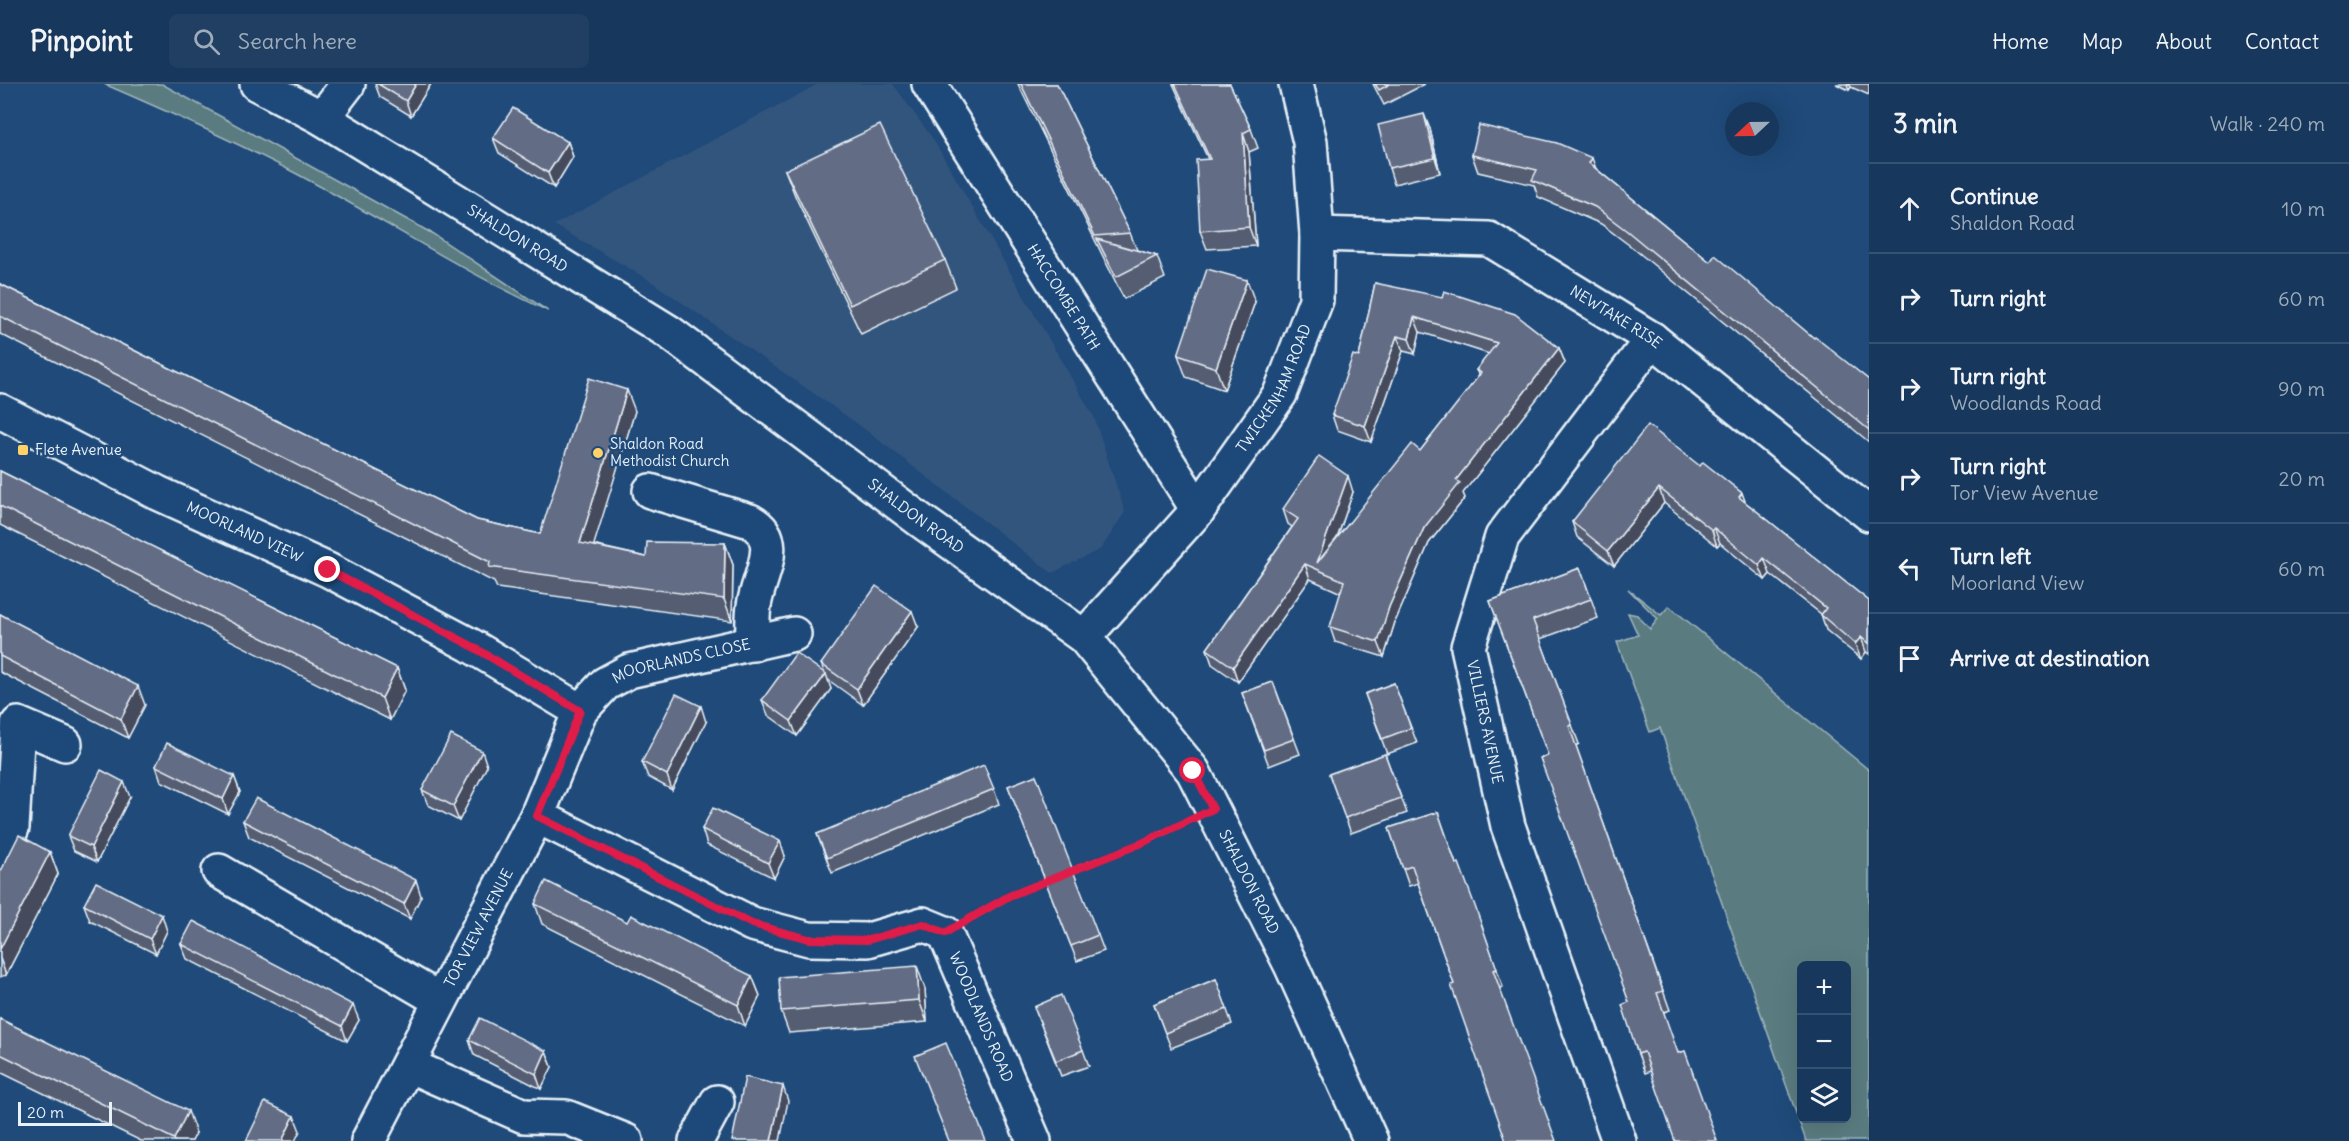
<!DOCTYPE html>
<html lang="en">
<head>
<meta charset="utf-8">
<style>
	body { margin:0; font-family:Delius,sans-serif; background:#203f62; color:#f1f3f6 }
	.controls { position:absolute; right:18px; bottom:18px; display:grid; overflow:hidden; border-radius:9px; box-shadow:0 6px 24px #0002 }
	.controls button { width:54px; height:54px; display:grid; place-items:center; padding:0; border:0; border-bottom:2px solid #365272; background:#17385c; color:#f1f3f6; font:30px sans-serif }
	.compass { position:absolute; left:1725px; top:18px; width:54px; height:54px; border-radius:50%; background:#17385c; box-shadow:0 6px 24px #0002; rotate:248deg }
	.scale { position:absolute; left:18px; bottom:15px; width:94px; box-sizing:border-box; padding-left:6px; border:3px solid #e8f1f8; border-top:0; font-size:16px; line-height:21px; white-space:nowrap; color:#e8f1f8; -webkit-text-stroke:4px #1f4a7a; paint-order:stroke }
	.stop { position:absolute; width:18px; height:18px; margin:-14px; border:4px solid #e11d48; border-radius:50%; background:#fff }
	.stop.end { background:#e11d48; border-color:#fff; box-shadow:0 2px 6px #0008 }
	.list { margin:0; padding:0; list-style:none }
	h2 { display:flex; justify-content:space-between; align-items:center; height:78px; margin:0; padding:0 24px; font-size:26px }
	h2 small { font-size:20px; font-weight:400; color:#9eacbb }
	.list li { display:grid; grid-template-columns:39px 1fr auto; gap:18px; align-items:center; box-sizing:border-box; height:90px; padding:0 24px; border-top:2px solid #365272 }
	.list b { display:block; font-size:22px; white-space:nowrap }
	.list p { margin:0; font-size:20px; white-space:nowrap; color:#9eacbb }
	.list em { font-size:20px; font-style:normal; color:#9eacbb }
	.icon { flex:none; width:33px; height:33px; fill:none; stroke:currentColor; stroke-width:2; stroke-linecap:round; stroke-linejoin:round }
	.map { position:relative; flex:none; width:1869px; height:1057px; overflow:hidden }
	header { display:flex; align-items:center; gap:36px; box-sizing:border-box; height:84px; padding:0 30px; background:#17385c; border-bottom:2px solid #365272 }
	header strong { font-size:28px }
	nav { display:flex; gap:33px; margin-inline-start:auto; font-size:21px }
	.search { width:420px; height:54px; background:#203f62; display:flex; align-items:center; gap:15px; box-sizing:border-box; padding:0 21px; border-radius:9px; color:#9eacbb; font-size:22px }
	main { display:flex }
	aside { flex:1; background:#17385c }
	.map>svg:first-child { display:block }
	.built { fill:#33547d }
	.green { fill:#5a7b80; stroke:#a1b6bc; stroke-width:1.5; fill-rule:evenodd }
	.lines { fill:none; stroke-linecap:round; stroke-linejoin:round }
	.minor-casing { stroke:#e8f1f8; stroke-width:38 }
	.path { stroke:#e8f1f8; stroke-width:4; stroke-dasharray:4.5 4.5; stroke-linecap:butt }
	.minor { stroke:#1f4a7a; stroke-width:33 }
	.wall { fill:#555d72; stroke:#e8f1f8; stroke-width:1.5 }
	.shaded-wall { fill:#454c5d; stroke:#e8f1f8; stroke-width:1.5 }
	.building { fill:#636c85; stroke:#e8f1f8; stroke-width:1.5 }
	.route { stroke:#e11d48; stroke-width:8 }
	.poi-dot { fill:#ffd166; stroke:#1f4a7a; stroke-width:2 }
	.labels { text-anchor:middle; stroke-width:5; stroke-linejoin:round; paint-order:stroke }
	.street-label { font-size:15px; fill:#e8f1f8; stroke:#1f4a7a }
	.poi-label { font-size:15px; fill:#e8f1f8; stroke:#1f4a7a; text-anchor:start }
</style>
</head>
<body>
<header>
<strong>Pinpoint</strong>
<div class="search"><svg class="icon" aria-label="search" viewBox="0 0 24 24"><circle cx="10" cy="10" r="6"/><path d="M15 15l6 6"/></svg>Search here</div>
<nav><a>Home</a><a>Map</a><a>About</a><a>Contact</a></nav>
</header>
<main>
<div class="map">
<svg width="1869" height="1057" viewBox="0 0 1869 1057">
	<rect width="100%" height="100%" fill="#1f4a7a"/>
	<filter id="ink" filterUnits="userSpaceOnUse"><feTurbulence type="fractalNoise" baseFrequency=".0167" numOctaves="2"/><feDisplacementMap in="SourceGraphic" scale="12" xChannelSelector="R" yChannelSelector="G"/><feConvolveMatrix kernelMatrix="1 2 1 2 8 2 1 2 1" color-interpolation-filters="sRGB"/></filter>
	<g filter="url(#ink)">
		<!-- built -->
		<polygon class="built" points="818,0 893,0 933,55 1094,333 1125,428 1101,465 1052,489 855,338 649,196 554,141"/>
		<!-- green -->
		<g class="green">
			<path d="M 104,0 L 162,0 L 433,150 L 548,227 C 462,187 382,135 297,90 C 234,57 169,28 104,0 Z"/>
			<path d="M 1628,505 L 1661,531 L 1669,522 L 1869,686 L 1869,1057 L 1806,1057 L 1660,644 L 1650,648 L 1617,558 L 1638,551 L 1628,529 L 1637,531 L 1650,545 L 1658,535 ZM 1802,882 L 1846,882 L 1846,1034 L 1802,1034 Z"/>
		</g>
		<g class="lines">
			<defs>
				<g id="minor">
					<path id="s1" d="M 257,0 L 322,34 L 669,248 L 920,436 L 1084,553 L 1193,687 L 1291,881 L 1371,1057"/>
					<path id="s2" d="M 929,0 L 1198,426"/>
					<polyline points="322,34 348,0"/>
					<path id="s3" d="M 1317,150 L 1489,155 L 1652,255 L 1869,430"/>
					<path id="s4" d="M 0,327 L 158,409 L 328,486 L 470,561 L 580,627"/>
					<path d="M 650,407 L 750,437 C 785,456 758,492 754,522 C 752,534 753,547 753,560"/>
					<path id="s5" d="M 1084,553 L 1198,426 L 1280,310 L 1316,216 L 1317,150 L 1310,58 L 1296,0"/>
					<path id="s6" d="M 537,732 L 752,840 L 809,855 L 868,856 L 923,840 L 945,849 L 1034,1057"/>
					<polyline points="0,768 12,744 18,640 65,660"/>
					<polyline points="219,787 440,916"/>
					<polyline points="408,981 524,1032 566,1033 626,1057"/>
					<path id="s7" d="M 368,1057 L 537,732 L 580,627 L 605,600 L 629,587 L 794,550"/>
					<polyline points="696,1057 717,1018"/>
					<polyline points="1619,1057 1508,742 1468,563 1502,453 1652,255"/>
				</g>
			</defs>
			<!-- minor casing -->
			<use href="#minor" class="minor-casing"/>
			<!-- path -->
			<g class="path">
				<polyline points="1069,787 1142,759 1183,739"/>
				<polyline points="972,834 1009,812 1048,796"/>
			</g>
			<!-- minor -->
			<use href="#minor" class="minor"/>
		</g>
		<!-- wall -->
		<g class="wall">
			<polygon points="375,0 431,0 411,32 380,13"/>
			<polygon points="1018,0 1057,0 1130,149 1137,166 1157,172 1165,194 1124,215"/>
			<polygon points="1173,0 1230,0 1251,45 1258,64 1249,68 1256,162 1207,165 1200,147 1208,75"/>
			<polygon points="1373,0 1425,0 1384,21"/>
			<polygon points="1836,0 1869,0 1869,11 1851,3 1849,6"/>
			<polygon points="1430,45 1440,89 1394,100 1389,84"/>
			<polygon points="493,54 568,58 573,73 554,104 499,69"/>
			<polygon points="1472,71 1595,84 1710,178 1814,254 1869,296 1869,358 1633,164 1601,140 1538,113 1534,101 1478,88"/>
			<polygon points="785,86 945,176 956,204 861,250 796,114"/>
			<polygon points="1375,199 1559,264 1565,279 1463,409 1465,414 1429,459 1395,538 1384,573 1335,558 1330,543 1341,509 1310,495 1238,598 1212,580 1207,565 1292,443 1288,440 1283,425 1353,408 1337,455 1420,367 1479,292 1476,286 1489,270 1420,248 1415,270 1403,267 1371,358 1337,346 1332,331 1359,273"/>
			<polygon points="0,200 477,436 540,450 635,327 593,461 646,473 725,459 733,481 732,537 497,504 494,498 0,250"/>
			<polygon points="1255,218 1224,306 1186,293 1178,271"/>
			<polygon points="1700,382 1742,409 1745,418 1869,517 1869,570 1866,568 1861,575 1826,546 1821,530 1770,490 1765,496 1720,459 1717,462 1664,419 1614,482 1577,453 1572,438"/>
			<polygon points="0,387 397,584 405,606 390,636 0,441"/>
			<polygon points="1580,484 1598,534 1540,555 1579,660 1576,662 1670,926 1664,928 1651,987 1645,989 1638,970 1629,918 1548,671 1490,517"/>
			<polygon points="0,530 145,621 128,654 0,588"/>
			<polygon points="918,543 863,621 827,595 831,605 797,652 768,631 762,616 825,590 821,580"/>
			<polygon points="1273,598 1300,670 1269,682 1242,609"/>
			<polygon points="1394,599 1417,659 1387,670 1365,610"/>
			<polygon points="706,638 672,706 648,693 642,678"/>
			<polygon points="1385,670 1407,729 1351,749 1329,690"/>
			<polygon points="156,682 234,692 240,708 228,730 161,697"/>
			<polygon points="487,682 459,737 428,721 422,706"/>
			<polygon points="1008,702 1098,851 1104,867 1077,877"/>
			<polygon points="994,705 999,720 832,789 817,750"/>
			<polygon points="130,713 97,778 74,767 68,752"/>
			<polygon points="1438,728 1456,780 1481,840 1503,903 1500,904 1454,900 1418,799 1409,802 1389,744"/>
			<polygon points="243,737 421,812 410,835 249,753"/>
			<polygon points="702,745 785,772 774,794 707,761"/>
			<polygon points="50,768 58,790 6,891 0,893 0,789"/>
			<polygon points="535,820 627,838 752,892 760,912 745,942 542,840"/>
			<polygon points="84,821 167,847 156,870 90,837"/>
			<polygon points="181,860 359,936 347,957 187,875"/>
			<polygon points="1216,895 1232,940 1171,964 1154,920"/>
			<polygon points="925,905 927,938 789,949 781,927"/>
			<polygon points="1034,923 1083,966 1089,982 1061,992"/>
			<polygon points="0,935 196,1049 192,1057 141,1057 0,988"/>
			<polygon points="469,956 546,967 552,983 541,1005 474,971"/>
		</g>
		<!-- shaded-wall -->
		<g class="shaded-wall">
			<polygon points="416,0 431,0 411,32 406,17"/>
			<polygon points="1847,0 1849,0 1851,3 1849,6"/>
			<polygon points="1424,30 1430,45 1440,89 1435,74"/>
			<polygon points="1243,49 1249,68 1256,162 1249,143"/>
			<polygon points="568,58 573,73 554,104 548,89"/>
			<polygon points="1592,74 1598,90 1589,79"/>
			<polygon points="1247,196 1255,218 1224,306 1216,284"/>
			<polygon points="1414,233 1420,248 1415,270 1409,255"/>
			<polygon points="1397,252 1403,267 1371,358 1365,342"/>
			<polygon points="1559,264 1565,279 1463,409 1465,414 1429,459 1395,538 1384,573 1378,558 1389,523 1424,444 1456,396"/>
			<polygon points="627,306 635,327 588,480 580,459"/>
			<polygon points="1348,392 1353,408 1325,489 1317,479"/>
			<polygon points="1659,404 1664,419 1614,482 1608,467"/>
			<polygon points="1742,409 1748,425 1739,413"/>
			<polygon points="1714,444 1720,459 1717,462 1712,446"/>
			<polygon points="725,459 733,481 732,537 724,515"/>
			<polygon points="1764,474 1770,490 1765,496 1759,481"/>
			<polygon points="1305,480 1310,495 1238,598 1233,583"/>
			<polygon points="912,527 918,543 863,621 857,605"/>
			<polygon points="1861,553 1866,568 1861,575 1855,560"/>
			<polygon points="397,584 405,606 390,636 382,614"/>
			<polygon points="826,590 831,605 797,652 791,637"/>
			<polygon points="138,602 145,621 128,654 121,635"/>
			<polygon points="701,622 706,638 672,706 667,691"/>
			<polygon points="482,667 487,682 459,737 453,722"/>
			<polygon points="234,692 240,708 228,730 223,715"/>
			<polygon points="124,698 130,713 97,778 91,763"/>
			<polygon points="780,757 785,772 774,794 768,779"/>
			<polygon points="50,768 58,790 6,891 0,874 0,865"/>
			<polygon points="416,796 421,812 410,835 404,820"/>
			<polygon points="162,831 167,847 156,870 150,855"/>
			<polygon points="917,882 925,905 927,938 919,916"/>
			<polygon points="752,892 760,912 745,942 738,921"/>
			<polygon points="353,921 359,936 347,957 342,942"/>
			<polygon points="546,967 552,983 541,1005 536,990"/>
			<polygon points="783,1002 788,1017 780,1057 771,1057"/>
			<polygon points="188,1027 196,1049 192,1057 175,1057 174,1055"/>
			<polygon points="294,1032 300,1047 295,1057 282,1057"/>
		</g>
		<!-- building -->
		<g class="building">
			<polygon points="378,0 416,0 406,17"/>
			<polygon points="1021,0 1057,0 1130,149 1095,152"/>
			<polygon points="1175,0 1230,0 1251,45 1243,49 1249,143 1200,147 1196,76 1210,75"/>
			<polygon points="1375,0 1390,0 1379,6"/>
			<polygon points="513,24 568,58 548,89 493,54"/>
			<polygon points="1424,30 1435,74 1389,84 1378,41"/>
			<polygon points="880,41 945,176 850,221 785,86"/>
			<polygon points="1479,41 1557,59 1592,74 1589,79 1710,178 1715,171 1814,254 1815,253 1869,296 1869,346 1627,147 1595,123 1532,96 1537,86 1472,71"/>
			<polygon points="1097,155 1157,172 1116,193"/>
			<polygon points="1207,185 1247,196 1216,284 1178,271"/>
			<polygon points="1375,199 1442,213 1444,207 1515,230 1559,264 1456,396 1460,399 1424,444 1389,523 1378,558 1330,543 1344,497 1305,480 1233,583 1207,565 1298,435 1283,425 1319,372 1348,392 1317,479 1412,360 1420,367 1481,289 1476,286 1497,259 1414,233 1409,255 1397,252 1365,342 1332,331 1353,271 1359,273"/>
			<polygon points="0,200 477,436 540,450 589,294 627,306 580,459 646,473 647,458 725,459 724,515 489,483 490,478 0,232"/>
			<polygon points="1648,341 1700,382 1703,378 1742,409 1739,413 1869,517 1869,560 1861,553 1855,560 1821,531 1826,524 1764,474 1759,481 1714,444 1712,446 1659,404 1608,467 1572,438"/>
			<polygon points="0,387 397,584 382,614 0,422"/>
			<polygon points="1580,484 1591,515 1533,536 1572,641 1569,642 1663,907 1657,909 1678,969 1685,967 1717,1057 1675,1057 1644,968 1638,970 1622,921 1629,918 1540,674 1548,671 1490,517"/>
			<polygon points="876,502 912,527 857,605 821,580"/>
			<polygon points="0,530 138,602 121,635 0,572"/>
			<polygon points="796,569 826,590 791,637 762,616"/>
			<polygon points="1273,598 1294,655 1264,666 1242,609"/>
			<polygon points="1394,599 1411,644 1382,655 1365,610"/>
			<polygon points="676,610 701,622 667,691 642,678"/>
			<polygon points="451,651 482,667 453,722 422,706"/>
			<polygon points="167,659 234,692 223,715 156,682"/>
			<polygon points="1385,670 1401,714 1345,734 1329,690"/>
			<polygon points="984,681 994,705 827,774 817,750"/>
			<polygon points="101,686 124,698 91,763 68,752"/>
			<polygon points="1036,691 1098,851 1071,862 1008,702"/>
			<polygon points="256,714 416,796 404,820 243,737"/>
			<polygon points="713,724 780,757 768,779 702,745"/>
			<polygon points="1438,728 1456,780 1459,779 1475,822 1497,885 1493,886 1556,1057 1506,1057 1451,901 1454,900 1412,782 1403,785 1389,744"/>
			<polygon points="19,751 50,768 0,865 0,789"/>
			<polygon points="546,797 627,838 631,831 752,892 738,921 535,820"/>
			<polygon points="96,798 162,831 150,855 84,821"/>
			<polygon points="193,837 353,921 342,942 181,860"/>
			<polygon points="917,882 919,916 781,927 779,893"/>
			<polygon points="1216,895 1227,925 1165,949 1154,920"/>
			<polygon points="1061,911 1083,966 1056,977 1034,923"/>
			<polygon points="480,934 546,967 536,990 469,956"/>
			<polygon points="0,935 188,1027 174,1055 0,970"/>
			<polygon points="946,959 986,1057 949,1057 915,972"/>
			<polygon points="745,993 783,1002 771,1057 732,1057"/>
			<polygon points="265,1018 294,1032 282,1057 246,1057"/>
		</g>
	</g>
	<g class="lines" filter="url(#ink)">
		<!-- route -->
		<polyline class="route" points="328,486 470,561 580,627 537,732 752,840 809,855 868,856 923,840 945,849 1009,812 1142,759 1213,725 1193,687"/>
	</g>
	<!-- markers -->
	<g class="poi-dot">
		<rect x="17" y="360" width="12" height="12" rx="3"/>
		<circle cx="598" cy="369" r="6"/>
	</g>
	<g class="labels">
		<!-- street labels -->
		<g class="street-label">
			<text dy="5" stroke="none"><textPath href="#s1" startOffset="303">SHALDON ROAD</textPath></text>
			<text dy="5" stroke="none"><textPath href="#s2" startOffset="252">HACCOMBE PATH</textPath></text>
			<text dy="5" stroke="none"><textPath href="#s3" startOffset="321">NEWTAKE RISE</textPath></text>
			<text dy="5" stroke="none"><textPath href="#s5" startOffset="315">TWICKENHAM ROAD</textPath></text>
			<text dy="5" stroke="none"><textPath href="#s1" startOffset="789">SHALDON ROAD</textPath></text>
			<text dy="5" stroke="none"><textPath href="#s4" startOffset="273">MOORLAND VIEW</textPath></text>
			<text dy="5" stroke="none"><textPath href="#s7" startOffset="597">MOORLANDS CLOSE</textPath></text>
			<text transform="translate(1485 638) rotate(78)" y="5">VILLIERS AVENUE</text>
			<text dy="5" stroke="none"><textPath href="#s1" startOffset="1293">SHALDON ROAD</textPath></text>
			<text dy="5" stroke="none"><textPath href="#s7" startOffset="240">TOR VIEW AVENUE</textPath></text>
			<text dy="5" stroke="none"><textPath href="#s6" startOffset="531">WOODLANDS ROAD</textPath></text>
		</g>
		<!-- poi labels -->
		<g class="poi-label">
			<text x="610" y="365">Shaldon Road<tspan x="610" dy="17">Methodist Church</tspan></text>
			<text x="35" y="371">Flete Avenue</text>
		</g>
	</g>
</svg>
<div class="controls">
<button>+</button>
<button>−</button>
<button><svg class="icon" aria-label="layers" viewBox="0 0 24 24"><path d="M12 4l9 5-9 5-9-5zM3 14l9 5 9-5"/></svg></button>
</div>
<svg class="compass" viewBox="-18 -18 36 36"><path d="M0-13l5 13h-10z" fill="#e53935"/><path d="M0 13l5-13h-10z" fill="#9eacbb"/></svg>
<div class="scale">20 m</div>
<div class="stop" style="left:1193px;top:687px"></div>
<div class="stop end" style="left:328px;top:486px"></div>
</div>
<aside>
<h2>3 min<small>Walk · 240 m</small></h2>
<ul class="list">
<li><svg class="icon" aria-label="ahead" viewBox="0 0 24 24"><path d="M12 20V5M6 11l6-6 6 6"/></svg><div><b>Continue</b><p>Shaldon Road</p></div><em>10 m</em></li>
<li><svg class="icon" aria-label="right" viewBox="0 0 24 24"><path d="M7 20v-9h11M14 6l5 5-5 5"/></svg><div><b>Turn right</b></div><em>60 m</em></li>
<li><svg class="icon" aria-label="right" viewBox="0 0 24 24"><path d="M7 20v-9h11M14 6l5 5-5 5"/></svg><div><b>Turn right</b><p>Woodlands Road</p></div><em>90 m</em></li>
<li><svg class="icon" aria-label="right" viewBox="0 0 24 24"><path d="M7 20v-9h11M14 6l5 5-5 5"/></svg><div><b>Turn right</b><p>Tor View Avenue</p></div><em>20 m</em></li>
<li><svg class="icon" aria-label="left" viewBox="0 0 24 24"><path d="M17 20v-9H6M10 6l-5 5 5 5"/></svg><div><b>Turn left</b><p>Moorland View</p></div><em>60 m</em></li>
<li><svg class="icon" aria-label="arrive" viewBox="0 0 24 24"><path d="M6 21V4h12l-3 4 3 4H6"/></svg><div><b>Arrive at destination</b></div></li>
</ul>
</aside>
</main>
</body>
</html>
